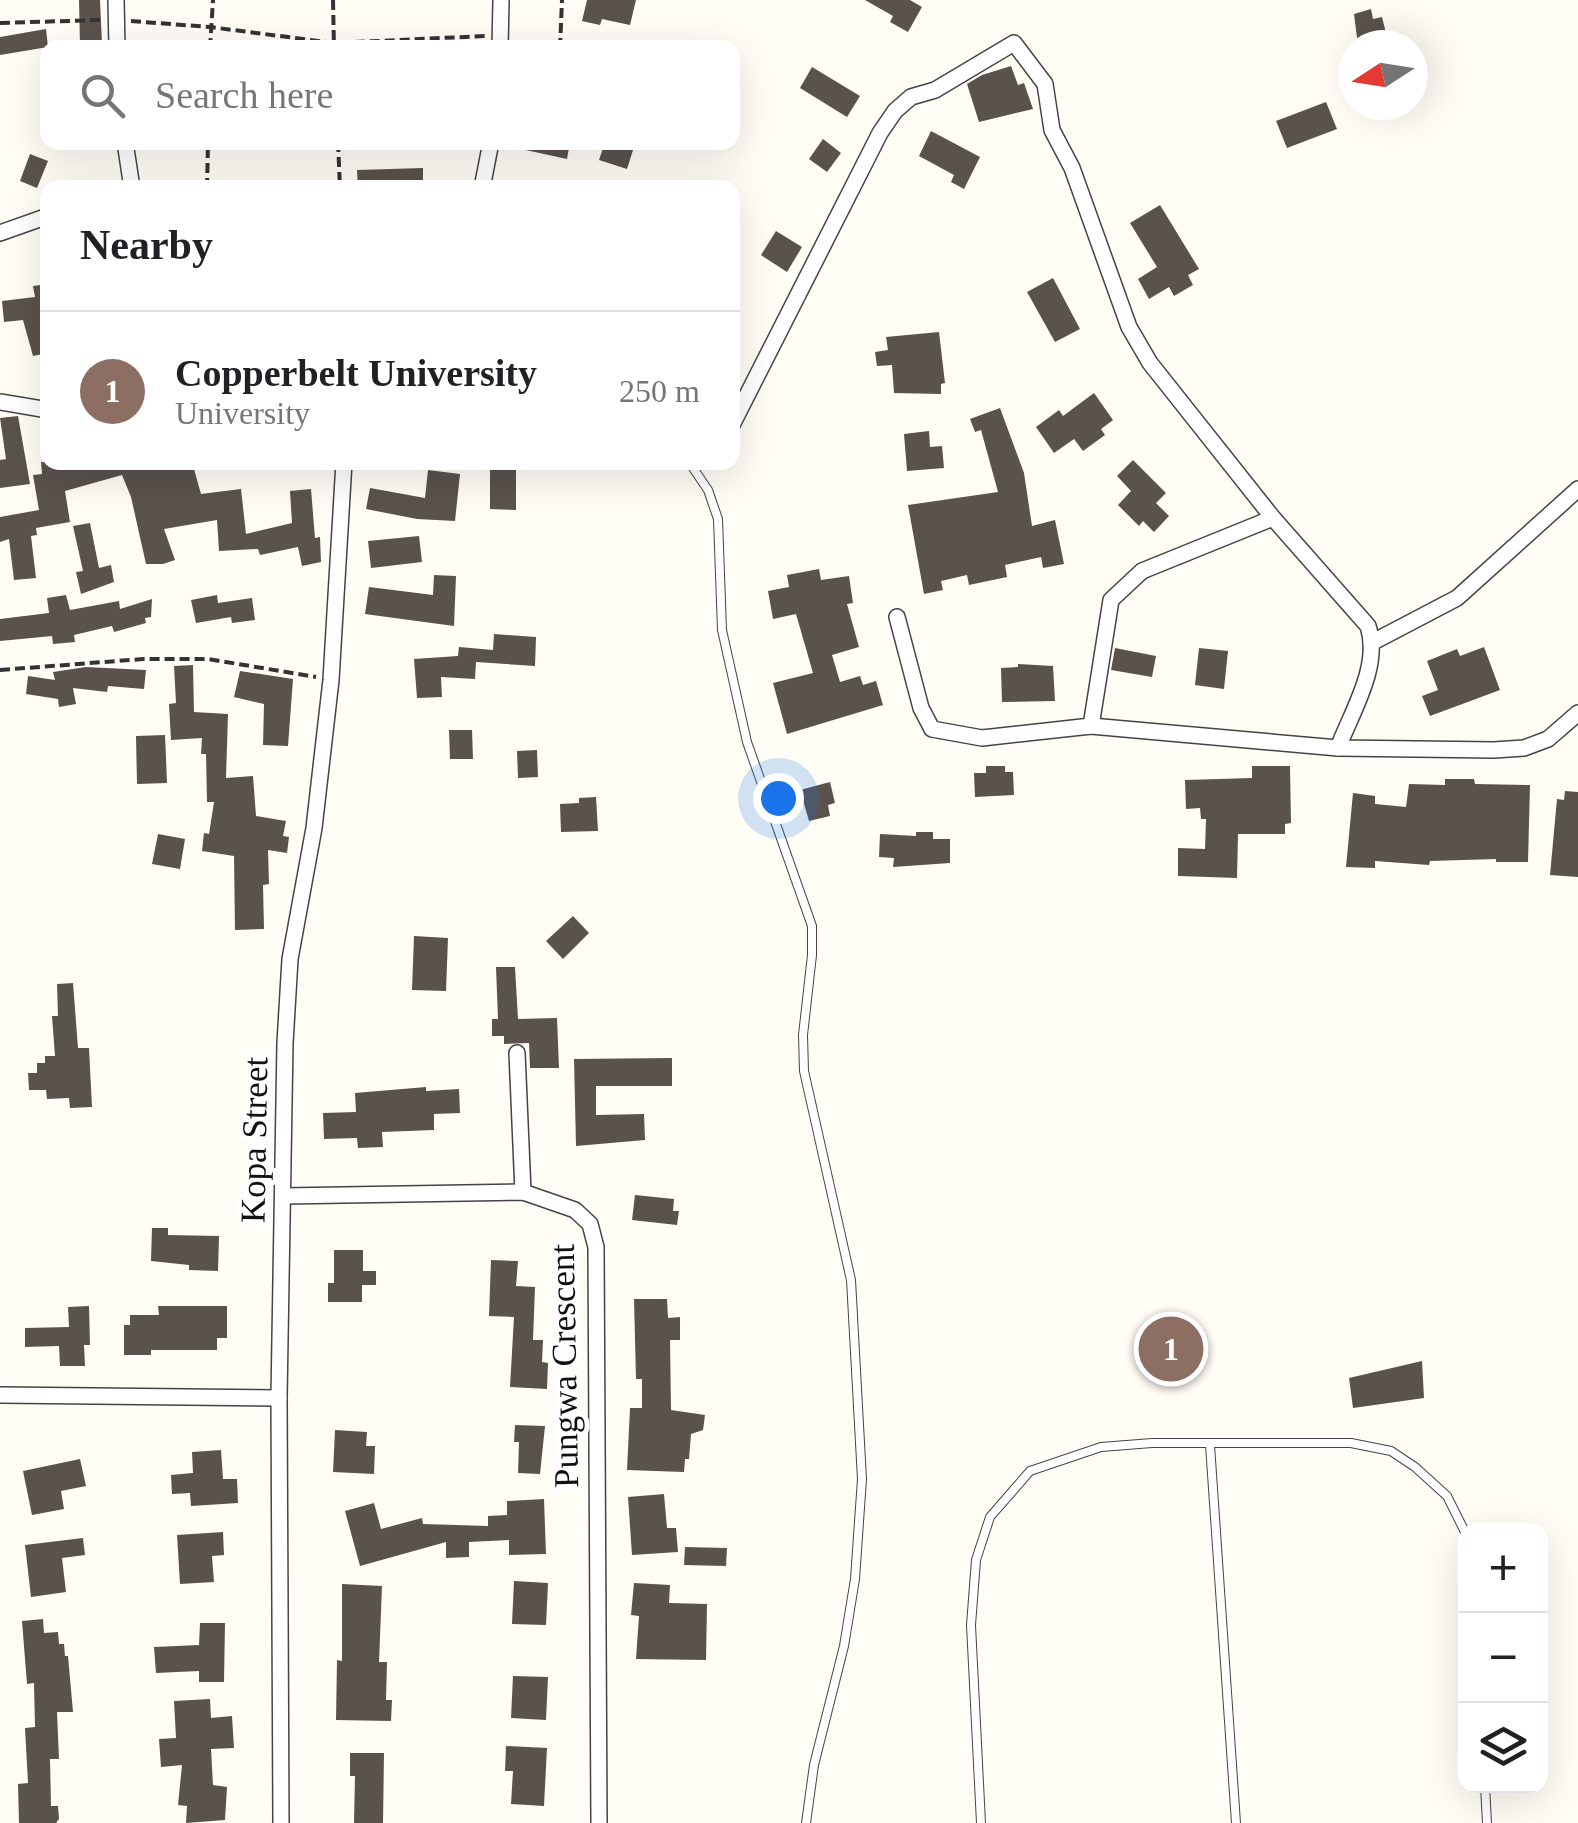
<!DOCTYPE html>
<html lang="en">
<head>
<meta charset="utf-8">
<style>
	body { margin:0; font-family:"Times New Roman",serif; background:#f2f2f2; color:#202124 }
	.controls { position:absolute; right:30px; bottom:30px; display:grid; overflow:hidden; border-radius:20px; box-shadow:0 10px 40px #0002 }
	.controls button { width:90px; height:90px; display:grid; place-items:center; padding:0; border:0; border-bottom:2px solid #e0e0e0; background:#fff; color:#202124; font:50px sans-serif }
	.compass { position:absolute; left:1338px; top:30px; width:90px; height:90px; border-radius:50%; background:#fff; box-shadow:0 10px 40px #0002; rotate:258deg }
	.you { position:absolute; left:778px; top:798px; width:35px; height:35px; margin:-25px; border:8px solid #fff; border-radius:50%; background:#1a73e8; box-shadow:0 0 0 15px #1a73e833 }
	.badge { display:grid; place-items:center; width:65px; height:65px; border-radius:50%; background:#c4262e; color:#fff; font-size:32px; font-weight:700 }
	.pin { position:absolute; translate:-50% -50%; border:5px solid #fff; box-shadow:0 2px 10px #0006 }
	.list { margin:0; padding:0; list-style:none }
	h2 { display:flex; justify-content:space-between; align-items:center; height:130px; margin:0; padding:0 40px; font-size:42px }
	h2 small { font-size:32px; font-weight:400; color:#757577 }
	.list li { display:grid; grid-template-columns:65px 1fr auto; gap:30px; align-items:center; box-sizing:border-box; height:160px; padding:0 40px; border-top:2px solid #e0e0e0 }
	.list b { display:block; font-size:38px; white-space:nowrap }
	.list p { margin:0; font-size:32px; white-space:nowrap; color:#757577 }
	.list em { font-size:32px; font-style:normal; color:#757577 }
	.icon { flex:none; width:55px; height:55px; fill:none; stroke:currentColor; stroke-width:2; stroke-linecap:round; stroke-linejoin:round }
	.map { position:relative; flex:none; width:1578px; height:1823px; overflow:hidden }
	.search { position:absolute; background:#fff; box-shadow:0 10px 40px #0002; left:40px; top:40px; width:700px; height:110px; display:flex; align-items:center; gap:25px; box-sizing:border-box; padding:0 35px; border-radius:20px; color:#757577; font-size:38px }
	.panel { position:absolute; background:#fff; box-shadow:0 10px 40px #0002; left:40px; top:180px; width:700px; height:290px; border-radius:20px }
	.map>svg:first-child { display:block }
	.building { fill:#5a524d }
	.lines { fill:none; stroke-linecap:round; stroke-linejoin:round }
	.service-casing { stroke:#444; stroke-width:10 }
	.minor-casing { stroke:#444; stroke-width:18 }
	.path { stroke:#333; stroke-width:4; stroke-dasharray:10 5; stroke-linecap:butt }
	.service { stroke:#fff; stroke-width:8 }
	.minor { stroke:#fff; stroke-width:15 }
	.labels { text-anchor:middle; stroke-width:10; stroke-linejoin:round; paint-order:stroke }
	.street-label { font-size:35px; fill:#111; stroke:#fff }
</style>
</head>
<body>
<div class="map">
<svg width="1578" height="1823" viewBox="0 0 1578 1823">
	<rect width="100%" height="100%" fill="#fffdf5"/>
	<!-- building -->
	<g class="building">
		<polygon points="79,0 100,0 102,44 80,45"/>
		<polygon points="587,0 636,0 630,25 602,19 600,25 582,21"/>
		<polygon points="865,0 910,0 922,7 908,32 890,22 893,16"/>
		<polygon points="1371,9 1373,19 1382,17 1389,45 1358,45 1354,14"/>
		<polygon points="46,29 48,47 0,55 0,37"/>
		<polygon points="1011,66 1018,85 1024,83 1033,109 979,122 967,84 982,75"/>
		<polygon points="812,67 860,96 847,117 800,88"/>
		<polygon points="1326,102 1337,129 1287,148 1276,121"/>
		<polygon points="931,131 980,157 964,189 951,182 954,175 919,156"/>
		<polygon points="823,139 841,153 827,172 809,159"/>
		<polygon points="522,142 570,142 567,159 521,149"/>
		<polygon points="605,142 634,147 627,169 599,160"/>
		<polygon points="30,154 48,161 37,188 20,181"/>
		<polygon points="423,168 423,188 358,188 357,170"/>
		<polygon points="1160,205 1199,269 1188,275 1193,285 1174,296 1169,287 1149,299 1138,279 1157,267 1130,223"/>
		<polygon points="776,231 802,247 787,272 761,255"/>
		<polygon points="1053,278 1080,329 1055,342 1027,292"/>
		<polygon points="48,284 48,353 33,356 23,320 4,322 2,301 35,297 33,286"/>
		<polygon points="939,332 945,383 941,384 941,394 894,393 892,365 877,366 875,352 888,350 886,337"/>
		<polygon points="1094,393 1113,420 1101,429 1105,435 1083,451 1074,439 1054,453 1036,427 1059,410 1063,416"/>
		<polygon points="1000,408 1024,473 1032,526 1055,520 1064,564 1043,568 1041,557 1005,565 1007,577 969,585 967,575 941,581 943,590 924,594 908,505 998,492 981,430 975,432 970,419"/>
		<polygon points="18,416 30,484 0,488 0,460 6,459 0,418"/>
		<polygon points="929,431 930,447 942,446 944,468 907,471 904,434"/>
		<polygon points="1133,460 1166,493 1156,503 1169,516 1154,532 1143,521 1139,526 1118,505 1131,491 1117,476"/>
		<polygon points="41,462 192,462 201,494 241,489 246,534 292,523 290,491 311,489 315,538 320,537 321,562 302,566 298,547 260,555 258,549 219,551 217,520 164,529 175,560 163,564 146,564 131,497 122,475 65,491 70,522 36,528 37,535 31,536 36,578 14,580 9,539 0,542 0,517 39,510 33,475 42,474"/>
		<polygon points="490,462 516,462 516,510 490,509"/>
		<polygon points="428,470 460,474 455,521 417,519 366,509 370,488 425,498"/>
		<polygon points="90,523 99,568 111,565 114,582 81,594 76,572 83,571 73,526"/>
		<polygon points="419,536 422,562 371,568 368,541"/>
		<polygon points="819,569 821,580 849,576 853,603 847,604 859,647 832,655 840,682 860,676 863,685 876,681 883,705 787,734 773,683 813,673 796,614 773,619 768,591 789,587 787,575"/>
		<polygon points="434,575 456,576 454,626 365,614 369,587 433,595"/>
		<polygon points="66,595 70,610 119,601 120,609 152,599 151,617 145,618 146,623 114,632 112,626 74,635 75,642 53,644 52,636 0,641 0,619 49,613 47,598"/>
		<polygon points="217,595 218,603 252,598 255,620 232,623 231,617 196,623 191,600"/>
		<polygon points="494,634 536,637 535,666 476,662 475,679 441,677 442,697 417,698 414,659 458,656 459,647 493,650"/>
		<polygon points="1484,647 1500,690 1430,716 1422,696 1438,690 1427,661 1457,649 1460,656"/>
		<polygon points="1115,648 1156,656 1152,677 1111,670"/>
		<polygon points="1199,648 1228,651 1224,689 1195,685"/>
		<polygon points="1018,664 1053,666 1055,701 1002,702 1001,668 1018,667"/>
		<polygon points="193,665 194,712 228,714 226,778 253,776 256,816 286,821 283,836 289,837 287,853 268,850 269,884 263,885 264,929 235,930 234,856 202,851 204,833 209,834 214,802 207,802 206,754 201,754 202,738 171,740 169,704 176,703 174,666"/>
		<polygon points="86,667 146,670 144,689 108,686 107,692 73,688 76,704 59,707 58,699 26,694 28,676 55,680 53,672"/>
		<polygon points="240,671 293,679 288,746 263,745 264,704 234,697"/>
		<polygon points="449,730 472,730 473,759 450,759"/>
		<polygon points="165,735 167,783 137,784 136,736"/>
		<polygon points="537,750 538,777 518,778 517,751"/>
		<polygon points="986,766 1005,766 1005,772 1013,772 1014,795 975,797 974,773 986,773"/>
		<polygon points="1252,766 1290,766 1291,823 1285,824 1285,834 1238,834 1237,878 1178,876 1178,848 1205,849 1206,819 1201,819 1200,808 1186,809 1185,780 1252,778"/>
		<polygon points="1445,779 1474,779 1475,784 1530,785 1528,862 1496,862 1496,859 1430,861 1429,865 1375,861 1375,868 1346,867 1353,793 1375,796 1375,804 1406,807 1409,784 1445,785"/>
		<polygon points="830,782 835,803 828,805 830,816 809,821 800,790"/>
		<polygon points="1565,791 1578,792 1578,877 1550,875 1557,799 1564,800"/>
		<polygon points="596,797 598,831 561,832 560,804 579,803 579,798"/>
		<polygon points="916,832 933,832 933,839 950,839 950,863 893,867 894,858 879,857 880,834 916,836"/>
		<polygon points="158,834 185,839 180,869 152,864"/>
		<polygon points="573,916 589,933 563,959 546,941"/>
		<polygon points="414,936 448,938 446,991 412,990"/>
		<polygon points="496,967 515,967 518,1019 557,1018 559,1068 530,1068 529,1043 504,1044 504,1036 492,1036 492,1019 498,1019"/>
		<polygon points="73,983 78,1048 89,1048 92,1107 70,1108 69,1098 47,1099 46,1090 29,1090 28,1073 37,1073 37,1063 45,1063 45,1056 55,1056 52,1016 58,1016 57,984"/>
		<polygon points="672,1058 672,1086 596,1086 596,1115 644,1114 645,1140 576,1146 574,1059"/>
		<polygon points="426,1087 426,1091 459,1089 460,1113 434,1114 434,1130 382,1132 383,1147 358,1148 357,1138 324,1139 323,1113 356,1112 355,1093"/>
		<polygon points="635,1195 674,1199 673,1211 679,1211 677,1225 632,1220"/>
		<polygon points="152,1228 168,1228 168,1235 219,1236 218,1271 189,1270 189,1265 151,1261"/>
		<polygon points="334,1250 363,1250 363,1271 376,1271 376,1285 362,1285 362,1302 328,1302 328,1283 334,1283"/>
		<polygon points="491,1260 518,1261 516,1286 535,1287 533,1340 543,1340 542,1362 548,1363 547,1389 510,1387 514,1317 489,1316"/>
		<polygon points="634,1299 667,1299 668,1318 680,1317 680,1340 670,1340 671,1410 705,1415 703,1430 691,1434 689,1459 685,1459 684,1472 627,1470 630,1408 642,1408 642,1379 636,1379"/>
		<polygon points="89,1306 90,1345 84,1345 85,1366 60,1366 59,1346 25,1347 25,1328 69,1327 68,1307"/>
		<polygon points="158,1306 227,1306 227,1338 217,1338 217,1350 151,1350 151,1355 124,1355 124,1325 130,1325 130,1315 159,1315"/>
		<polygon points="1422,1361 1424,1398 1353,1408 1349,1378"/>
		<polygon points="515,1425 545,1426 540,1474 518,1473 519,1442 514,1442"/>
		<polygon points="335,1430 367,1432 366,1446 375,1446 374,1474 333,1472"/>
		<polygon points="221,1450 223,1479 237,1479 238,1503 191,1506 190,1493 172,1494 171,1475 193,1473 192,1452"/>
		<polygon points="80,1459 86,1486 61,1491 64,1509 32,1515 23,1471"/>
		<polygon points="664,1494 667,1528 676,1528 678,1552 632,1555 628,1497"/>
		<polygon points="544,1499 546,1554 509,1555 509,1540 469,1542 469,1557 446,1558 446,1542 360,1566 345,1511 374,1503 381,1529 422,1518 423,1524 488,1526 488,1516 507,1515 507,1501"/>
		<polygon points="223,1532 224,1555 212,1556 214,1582 180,1584 177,1535"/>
		<polygon points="83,1538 85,1555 62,1558 66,1592 31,1597 25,1545"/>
		<polygon points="685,1547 727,1548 726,1566 684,1565"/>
		<polygon points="514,1581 548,1583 546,1625 512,1624"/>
		<polygon points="634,1583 670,1585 669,1603 707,1604 706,1660 636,1659 639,1616 631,1615"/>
		<polygon points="342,1584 382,1586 379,1662 387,1662 386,1700 392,1700 391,1721 336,1720 337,1660 342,1661"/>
		<polygon points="43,1619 44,1633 58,1632 59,1644 64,1644 65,1656 68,1656 73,1712 57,1712 59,1759 50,1759 51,1806 58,1806 59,1819 56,1823 19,1823 18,1784 28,1783 25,1728 35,1727 34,1683 27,1684 22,1621"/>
		<polygon points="200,1623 225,1623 224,1682 199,1682 199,1671 156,1673 154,1647 199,1645"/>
		<polygon points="513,1676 548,1677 546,1720 511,1718"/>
		<polygon points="210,1699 211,1718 232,1716 234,1748 211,1749 213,1785 227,1787 225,1820 186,1823 187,1806 178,1805 182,1765 161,1767 159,1739 176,1738 174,1701"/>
		<polygon points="506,1746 547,1748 544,1806 511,1804 513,1771 505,1771"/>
		<polygon points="350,1753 384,1753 383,1823 354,1823 355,1776 350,1776"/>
	</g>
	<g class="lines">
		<defs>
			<g id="service">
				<polyline points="689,462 708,490 718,519 722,630 747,742 812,926 812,955 803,1035 804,1071 851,1280 862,1479 855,1579 844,1646 814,1765 806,1823"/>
				<polyline points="1210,1445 1236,1823"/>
				<polyline points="1485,1786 1487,1823"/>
				<polyline points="981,1823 971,1625 976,1560 990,1517 1030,1471 1101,1447 1152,1443 1351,1443 1391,1451 1415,1467 1447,1496 1466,1534"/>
			</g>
			<g id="minor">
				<polyline points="116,0 117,48"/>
				<polyline points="500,48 501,0"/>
				<polyline points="125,142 132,188"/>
				<polyline points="482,188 491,142"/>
				<polyline points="0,233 48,216"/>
				<polyline points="0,402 48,410"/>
				<path d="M 732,425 L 880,133 L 895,111 L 911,97 L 935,90 L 1014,43 L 1045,84 L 1052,130 L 1072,168 L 1129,327 L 1150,363 L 1273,518 L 1368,626 C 1381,666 1352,711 1338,748"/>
				<polyline points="897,617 921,708 932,729 982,738 1091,726 1338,748 1494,750 1524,748 1548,739 1578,713"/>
				<polyline points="1373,642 1457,598 1578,489"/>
				<polyline points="1091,726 1111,600 1142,571 1273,518"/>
				<polyline points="517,1053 523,1192"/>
				<polyline points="283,1196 523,1192 575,1210 590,1224 596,1247 599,1823"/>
				<polyline points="0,1395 279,1398"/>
				<polyline points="281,1823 279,1398 285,1043 290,959 314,828 331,680 344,462"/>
			</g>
		</defs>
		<!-- service casing -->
		<use href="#service" class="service-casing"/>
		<!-- minor casing -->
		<use href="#minor" class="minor-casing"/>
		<!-- path -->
		<g class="path">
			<polyline points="333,0 334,48"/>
			<polyline points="131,21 210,27 334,43 485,36"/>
			<polyline points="0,23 101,20"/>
			<polyline points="210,48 213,0"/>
			<polyline points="560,48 562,0"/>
			<polyline points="338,142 340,188"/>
			<polyline points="207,188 208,142"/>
			<polyline points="0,670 143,659 208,659 316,677"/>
		</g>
		<!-- service -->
		<use href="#service" class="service"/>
		<!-- minor -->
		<use href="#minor" class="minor"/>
	</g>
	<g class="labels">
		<!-- street labels -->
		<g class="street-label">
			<text transform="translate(254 1140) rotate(-89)" y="12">Kopa Street</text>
			<text transform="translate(564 1366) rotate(-91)" y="12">Pungwa Crescent</text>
		</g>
	</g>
</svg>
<div class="controls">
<button>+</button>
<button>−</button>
<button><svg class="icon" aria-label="layers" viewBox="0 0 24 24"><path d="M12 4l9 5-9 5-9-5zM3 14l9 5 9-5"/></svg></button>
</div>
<svg class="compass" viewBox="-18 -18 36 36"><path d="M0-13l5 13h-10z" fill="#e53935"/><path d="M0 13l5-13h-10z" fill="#757577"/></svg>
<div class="you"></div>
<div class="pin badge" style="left:1171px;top:1349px;background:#8d6e63">1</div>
<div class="search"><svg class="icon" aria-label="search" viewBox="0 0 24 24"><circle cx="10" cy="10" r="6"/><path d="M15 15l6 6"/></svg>Search here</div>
<section class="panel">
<h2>Nearby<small></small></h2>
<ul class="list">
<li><span class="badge" style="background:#8d6e63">1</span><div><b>Copperbelt University</b><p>University</p></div><em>250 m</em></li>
</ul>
</section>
</div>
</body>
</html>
